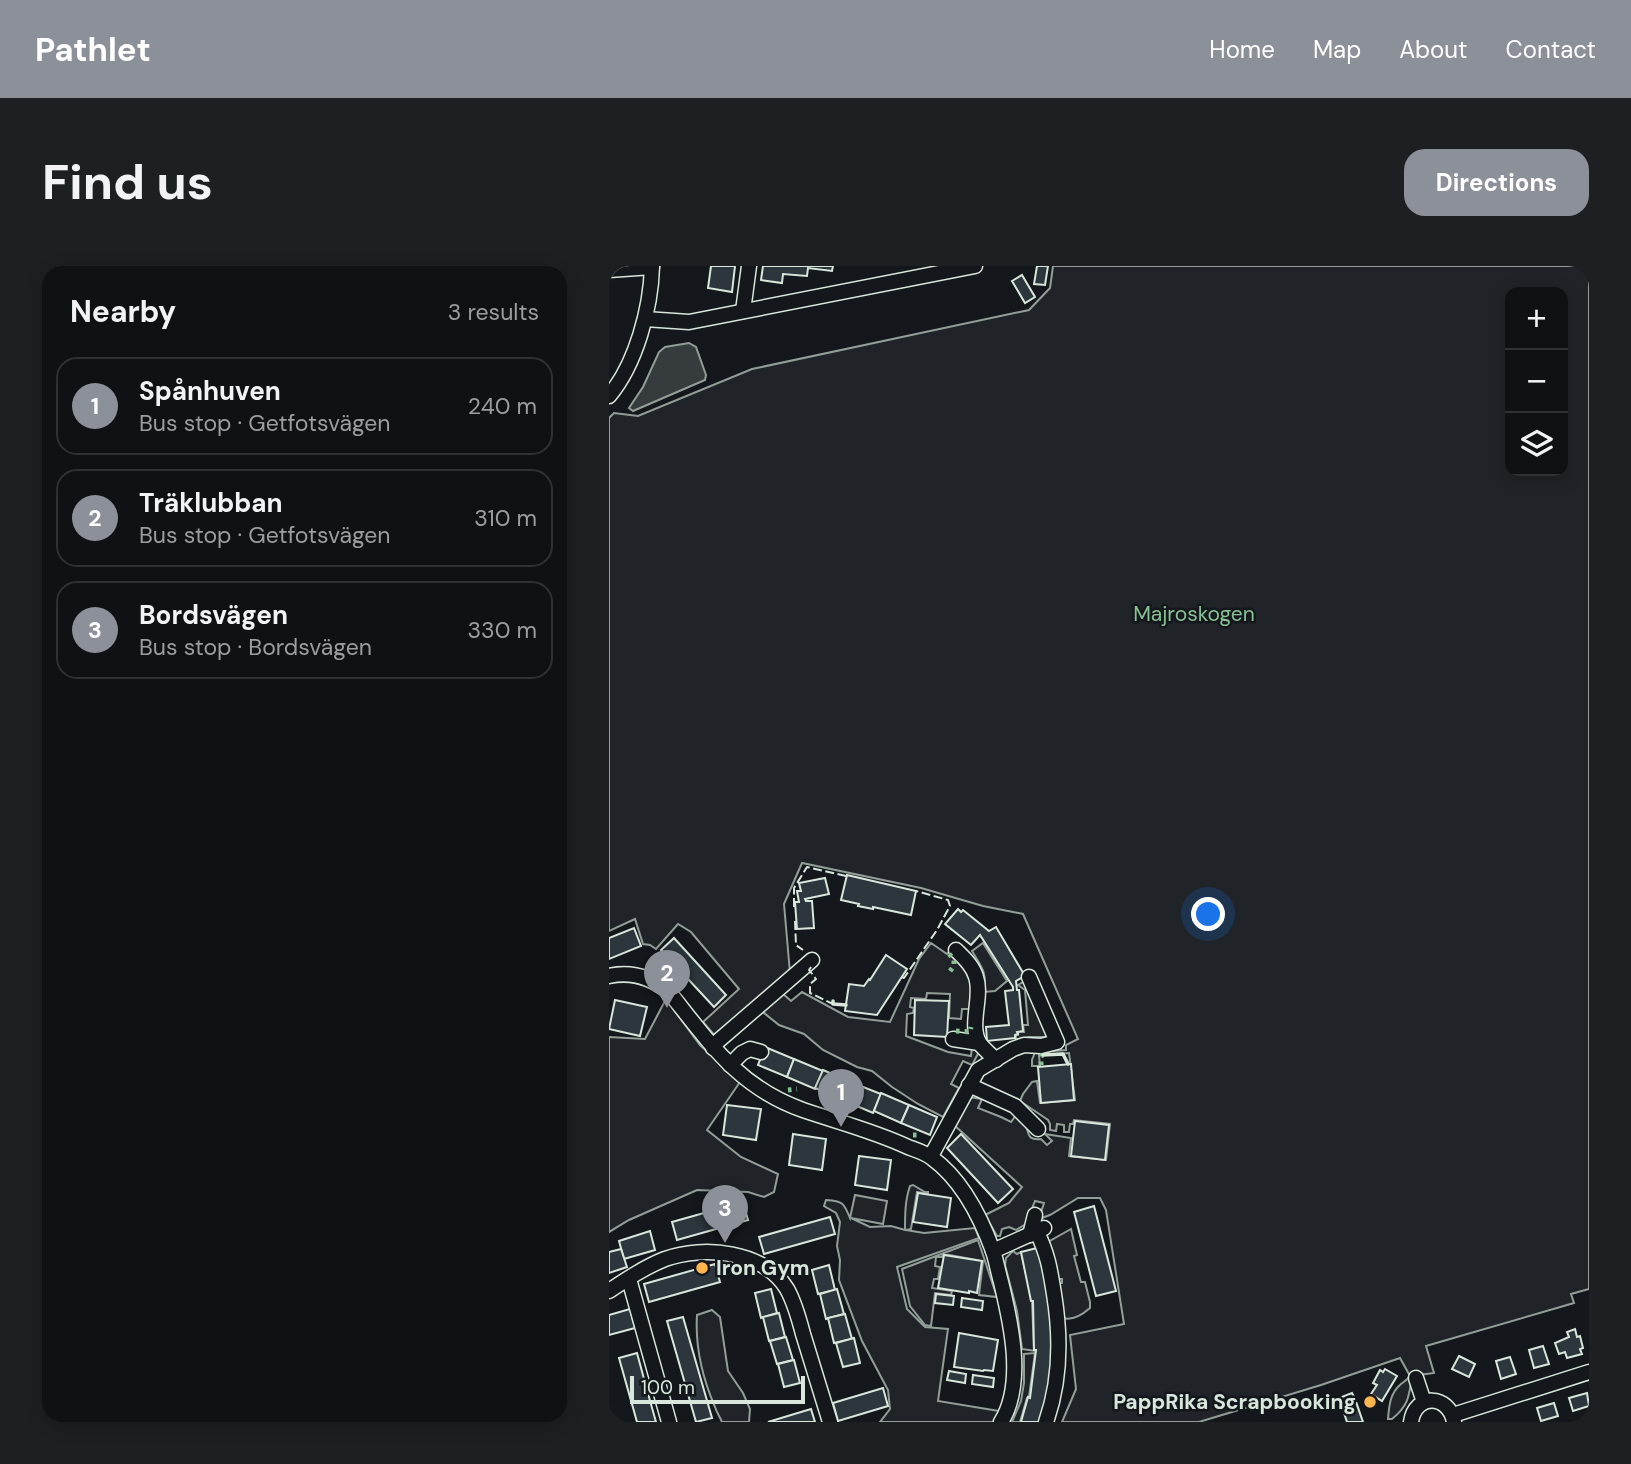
<!DOCTYPE html>
<html lang="en">
<head>
<meta charset="utf-8">
<style>
	body { margin:0; font-family:"DM Sans",sans-serif; background:#1d2022; color:#f1f3f6 }
	.controls { position:absolute; right:21px; top:21px; display:grid; overflow:hidden; border-radius:14px; box-shadow:0 4px 18px #0003 }
	.controls button { width:63px; height:63px; display:grid; place-items:center; padding:0; border:0; border-bottom:2px solid #2f3234; background:#0f1215; color:#f1f3f6; font:35px sans-serif }
	.scale { position:absolute; left:21px; bottom:18px; width:175px; box-sizing:border-box; padding-left:7px; border:4px solid #d8e6dc; border-top:0; font-size:19px; line-height:24px; white-space:nowrap; color:#d8e6dc; -webkit-text-stroke:5px #14181c; paint-order:stroke }
	.you { position:absolute; left:600px; top:649px; width:24px; height:24px; margin:-18px; border:5px solid #fff; border-radius:50%; background:#1a73e8; box-shadow:0 0 0 10px #1a73e833 }
	.badge { display:grid; place-items:center; width:46px; height:46px; border-radius:50%; background:#8c9099; color:#fff; font-size:23px; font-weight:700 }
	.pin { position:absolute; translate:-50% -58px; filter:drop-shadow(0 2px 4px #0008) }
	.pin::after { content:''; position:absolute; top:37px; width:24px; height:21px; background:inherit; clip-path:polygon(0 0,100% 0,50% 100%) }
	.list { margin:0; padding:0; list-style:none }
	h2 { display:flex; justify-content:space-between; align-items:center; height:91px; margin:0; padding:0 28px; font-size:30px }
	h2 small { font-size:23px; font-weight:400; color:#9b9ea0 }
	.list li { display:grid; grid-template-columns:46px 1fr auto; gap:21px; align-items:center; box-sizing:border-box; height:98px; margin:0 14px 14px; padding:0 14px; border:2px solid #2f3234; border-radius:21px }
	.list b { display:block; font-size:26px; white-space:nowrap }
	.list p { margin:0; font-size:23px; white-space:nowrap; color:#9b9ea0 }
	.list em { font-size:23px; font-style:normal; color:#9b9ea0 }
	.icon { flex:none; width:38px; height:38px; fill:none; stroke:currentColor; stroke-width:2; stroke-linecap:round; stroke-linejoin:round }
	.map { position:relative; flex:none; width:980px; height:1156px; overflow:hidden; border-radius:21px }
	header { display:flex; align-items:center; gap:42px; box-sizing:border-box; height:98px; padding:0 35px; background:#8c9099; color:#fff }
	header strong { font-size:33px }
	nav { display:flex; gap:38px; margin-inline-start:auto; font-size:24px }
	.intro { display:flex; align-items:center; justify-content:space-between; box-sizing:border-box; height:168px; padding:0 42px }
	h1 { margin:0; font-size:49px }
	.button { padding:18px 32px; border-radius:21px; background:#8c9099; color:#fff; font-size:24px; font-weight:700 }
	main { display:flex; gap:42px; padding:0 42px }
	aside { flex:1; background:#0f1215; border-radius:21px; box-shadow:0 4px 18px #0003 }
	.map>svg:first-child { display:block }
	.green { fill:#202428; stroke:#939e99; stroke-width:2; fill-rule:evenodd }
	.water { fill:#363b3e; stroke:#939e99; stroke-width:2 }
	.building { fill:#2c363c; stroke:#d8e6dc; stroke-width:2 }
	.lines { fill:none; stroke-linecap:round; stroke-linejoin:round }
	.minor-casing { stroke:#d8e6dc; stroke-width:17 }
	.minor { stroke:#14181c; stroke-width:14 }
	.hedge { stroke:#8ac095; stroke-width:5; stroke-dasharray:3.5 5; stroke-linecap:butt }
	.fence { stroke:#d8e6dc; stroke-width:2; stroke-dasharray:9 3.5; stroke-linecap:butt }
	.wall { stroke:#d8e6dc; stroke-width:3.5 }
	.poi-dot { fill:#ffb74d; stroke:#14181c; stroke-width:2.5 }
	.labels { text-anchor:middle; stroke-width:5; stroke-linejoin:round; paint-order:stroke }
	.park-label { font-size:21px; fill:#8ac095; stroke:#14181c }
	.poi-label { font-size:21px; font-weight:bold; fill:#d8e6dc; stroke:#14181c; text-anchor:start }
</style>
</head>
<body>
<header>
<strong>Pathlet</strong>
<nav><a>Home</a><a>Map</a><a>About</a><a>Contact</a></nav>
</header>
<div class="intro"><h1>Find us</h1><a class="button">Directions</a></div>
<main>
<aside>
<h2>Nearby<small>3 results</small></h2>
<ul class="list">
<li><span class="badge">1</span><div><b>Spånhuven</b><p>Bus stop · Getfotsvägen</p></div><em>240 m</em></li>
<li><span class="badge">2</span><div><b>Träklubban</b><p>Bus stop · Getfotsvägen</p></div><em>310 m</em></li>
<li><span class="badge">3</span><div><b>Bordsvägen</b><p>Bus stop · Bordsvägen</p></div><em>330 m</em></li>
</ul>
</aside>
<div class="map">
<svg width="980" height="1156" viewBox="0 0 980 1156">
	<rect width="100%" height="100%" fill="#14181c"/>
	<!-- green -->
	<g class="green">
		<path d="M 444,0 L 980,0 L 980,1023 L 962,1028 L 965,1037 L 817,1080 L 825,1107 L 803,1110 C 800,1130 800,1139 783,1153 L 779,1153 C 780,1140 781,1127 792,1118 C 795,1116 798,1114 801,1110 L 791,1092 L 712,1119 L 590,1156 L 453,1156 L 467,1123 L 461,1069 L 515,1058 L 497,944 L 491,932 L 469,932 L 441,949 L 430,953 L 435,937 L 426,935 L 417,958 L 407,964 L 400,961 L 393,963 L 391,970 L 388,970 L 376,949 L 400,937 L 413,921 L 344,858 L 359,831 L 373,833 L 369,842 L 392,851 L 402,856 L 407,849 C 410,851 413,853 415,856 C 421,865 416,875 432,873 L 438,879 L 443,875 L 436,868 L 462,872 L 460,890 L 497,894 L 501,858 L 465,854 L 464,858 L 461,858 L 460,866 L 455,866 L 455,859 L 448,858 L 447,865 L 441,864 L 441,858 L 439,854 L 411,835 L 414,828 L 423,816 L 428,815 L 431,837 L 466,834 L 460,787 L 430,789 L 431,800 L 423,800 L 423,794 L 426,786 L 457,784 L 457,779 L 469,773 L 414,648 L 374,640 L 312,622 L 193,597 L 175,638 L 181,707 L 107,771 L 94,756 L 130,723 L 82,666 L 69,658 L 47,683 L 41,679 L 34,678 L 26,653 L 0,665 L 0,152 L 5,147 L 29,150 L 143,103 L 420,44 L 441,22 ZM 901,26 L 954,26 L 954,205 L 901,205 Z"/>
		<polygon points="322,677 338,688 341,685 363,714 363,743 353,743 352,753 340,752 341,728 318,727 317,733 302,732 301,741 305,742 304,747 298,748 297,770 339,786 362,790 363,781 370,786 363,799 354,795 342,818 350,822 334,851 309,838 283,821 263,805 248,801 214,784 195,768 170,759 150,743 173,727 182,735 193,726 239,751 281,756 310,693"/>
		<path d="M 374,677 L 398,715 L 386,725 L 375,726 C 378,706 373,702 363,685 Z"/>
		<polygon points="416,715 438,767 437,771 420,771 407,774 407,769 409,769 409,766 415,766 414,759 419,759 416,724 409,719"/>
		<polygon points="57,733 91,779 131,816 98,864 132,891 169,908 165,926 155,931 139,926 88,924 20,954 0,966 0,771 36,773"/>
		<path d="M 304,919 L 316,926 L 319,926 L 319,928 L 308,926 L 302,963 L 297,964 L 315,967 L 366,962 L 370,972 L 288,1001 L 298,1043 L 316,1061 L 339,1063 L 329,1135 L 390,1145 L 384,1156 L 271,1156 L 281,1143 L 279,1124 L 253,1075 L 230,1014 L 231,994 L 228,980 L 231,956 L 227,947 L 215,940 L 217,934 C 234,935 235,937 241,952 L 246,929 L 278,935 L 274,958 L 242,952 L 261,961 L 282,960 L 296,964 C 296,949 296,934 301,920 Z"/>
		<path d="M 462,963 L 468,989 L 465,990 L 472,1016 L 476,1016 L 481,1036 L 481,1042 C 473,1049 464,1055 454,1052 L 447,1018 L 453,1017 L 453,1013 L 447,1013 L 439,976 Z"/>
		<polygon points="369,974 388,1031 370,1029 374,995 334,988 333,991 327,991 326,1000 331,1001 329,1013 325,1013 323,1022 343,1025 342,1029 326,1027 322,1060 316,1059 301,1040 293,1003"/>
		<polygon points="404,985 408,988 412,986 423,1035 425,1084 427,1085 413,1083 408,1045 396,999 397,992"/>
		<path d="M 103,1044 L 111,1051 L 119,1105 L 134,1127 L 141,1143 L 140,1156 L 113,1156 C 111,1151 108,1147 106,1141 C 94,1113 86,1080 88,1049 Z"/>
		<polygon points="426,1087 420,1131 418,1132 411,1156 403,1156 412,1135 415,1117 415,1088"/>
	</g>
	<!-- water -->
	<polygon class="water" points="80,77 87,81 97,109 96,114 24,145 20,142 34,121 50,86 56,81"/>
	<!-- building -->
	<g class="building">
		<polygon points="102,0 126,0 123,26 99,22"/>
		<polygon points="154,0 224,0 223,5 199,2 198,10 174,8 173,17 152,14"/>
		<polygon points="428,0 439,0 436,19 425,18"/>
		<polygon points="413,9 426,31 416,37 403,15"/>
		<polygon points="238,609 307,625 302,649 264,641 264,643 249,640 250,638 232,634"/>
		<polygon points="216,612 220,628 196,633 197,635 203,635 205,662 188,663 186,636 190,636 188,625 192,625 190,617"/>
		<polygon points="349,643 352,646 354,644 380,665 387,661 416,710 407,715 408,724 410,724 414,765 408,766 409,768 406,769 406,772 378,775 377,761 400,759 396,725 404,724 404,721 371,669 362,679 336,658"/>
		<polygon points="25,662 32,680 0,693 0,672"/>
		<polygon points="65,672 117,729 105,741 52,684"/>
		<polygon points="277,689 298,703 268,749 236,745 240,718 255,720 260,713 261,714"/>
		<polygon points="6,734 38,741 31,770 0,763"/>
		<polygon points="306,734 340,735 338,771 305,769"/>
		<polygon points="156,781 185,793 178,811 149,799"/>
		<polygon points="185,793 214,805 206,823 178,811"/>
		<polygon points="462,798 465,834 432,837 429,801"/>
		<polygon points="214,804 244,817 236,835 206,822"/>
		<polygon points="244,817 272,828 264,847 236,835"/>
		<polygon points="272,827 300,839 292,857 265,845"/>
		<polygon points="118,839 152,843 147,874 114,869"/>
		<polygon points="300,839 328,851 321,869 292,857"/>
		<polygon points="466,855 500,859 496,894 462,890"/>
		<polygon points="184,868 217,873 213,904 180,899"/>
		<polygon points="352,868 404,923 389,937 338,882"/>
		<polygon points="250,890 282,894 278,924 246,919"/>
		<polygon points="309,927 342,932 338,961 304,956"/>
		<polygon points="134,936 139,954 68,974 63,956"/>
		<polygon points="485,940 507,1025 487,1030 465,946"/>
		<polygon points="221,951 226,968 155,988 150,971"/>
		<polygon points="41,965 46,984 15,993 10,975"/>
		<polygon points="432,981 446,1084 433,1156 412,1156 419,1131 421,1132 427,1084 425,1084 424,1035 422,1035 412,986"/>
		<polygon points="12,983 18,1001 0,1007 0,986"/>
		<polygon points="335,989 373,995 368,1027 360,1025 360,1027 329,1022"/>
		<polygon points="106,998 111,1016 40,1036 35,1018"/>
		<polygon points="220,999 226,1024 209,1028 203,1004"/>
		<polygon points="162,1023 168,1047 152,1052 146,1027"/>
		<polygon points="228,1023 235,1048 217,1053 211,1028"/>
		<polygon points="327,1028 345,1030 344,1039 326,1037"/>
		<polygon points="353,1032 374,1035 373,1044 352,1041"/>
		<polygon points="21,1043 26,1062 0,1069 0,1049"/>
		<polygon points="170,1047 176,1071 160,1075 154,1051"/>
		<polygon points="236,1048 243,1073 225,1077 219,1052"/>
		<polygon points="74,1051 103,1152 87,1156 58,1055"/>
		<polygon points="966,1063 968,1071 971,1070 974,1082 971,1083 973,1088 958,1092 956,1086 950,1088 946,1077 960,1071 958,1066"/>
		<polygon points="350,1067 389,1074 384,1105 375,1104 374,1105 345,1101"/>
		<polygon points="177,1071 184,1094 168,1098 161,1075"/>
		<polygon points="245,1072 251,1097 234,1101 227,1077"/>
		<polygon points="934,1080 940,1098 925,1102 920,1084"/>
		<polygon points="28,1087 38,1124 47,1156 28,1156 10,1092"/>
		<polygon points="850,1090 866,1098 860,1111 843,1103"/>
		<polygon points="901,1091 907,1108 892,1113 887,1095"/>
		<polygon points="185,1094 191,1117 175,1121 169,1098"/>
		<polygon points="776,1103 788,1110 773,1135 762,1128 768,1119 764,1117 771,1104 774,1106"/>
		<polygon points="340,1105 357,1108 356,1117 338,1114"/>
		<polygon points="364,1109 385,1112 384,1121 363,1118"/>
		<polygon points="274,1122 279,1140 229,1155 224,1137"/>
		<polygon points="743,1127 746,1133 754,1156 738,1156 730,1132"/>
		<polygon points="978,1127 980,1140 964,1145 960,1132"/>
		<polygon points="945,1137 949,1150 932,1155 928,1142"/>
		<polygon points="202,1143 206,1156 159,1156 192,1146"/>
	</g>
	<g class="lines">
		<defs>
			<g id="minor">
				<polyline points="0,4 43,1"/>
				<polyline points="134,45 140,0"/>
				<polyline points="36,53 80,56 366,0"/>
				<path d="M 0,130 C 27,98 42,42 43,0"/>
				<path d="M 347,684 C 355,692 364,700 367,711 C 374,731 359,760 371,778 C 376,784 382,789 387,794"/>
				<path d="M 0,710 C 23,705 42,711 60,726 C 101,777 129,821 194,844 C 229,856 265,865 299,881 C 307,884 317,887 323,892 C 352,913 372,952 384,985 C 387,994 389,1005 392,1016 C 402,1057 416,1118 392,1156"/>
				<polyline points="344,773 370,777"/>
				<polyline points="104,782 108,776 203,694"/>
				<polyline points="121,799 133,787 141,783 152,786"/>
				<polyline points="360,819 406,840 429,863"/>
				<polyline points="322,890 369,804 404,783 415,779 432,780 448,776 420,711"/>
				<path d="M 428,966 C 439,989 441,1003 445,1028 C 452,1071 452,1114 437,1156"/>
				<polyline points="421,969 426,949"/>
				<polyline points="384,985 435,962"/>
				<polyline points="20,1013 60,1156"/>
				<path d="M 0,1025 C 18,1013 36,1001 56,993 C 95,979 155,985 178,1023 C 186,1037 190,1053 194,1068 C 203,1098 212,1127 221,1156"/>
				<polyline points="807,1112 815,1136"/>
				<polyline points="844,1149 980,1106"/>
				<path d="M 802,1156 C 806,1127 840,1128 845,1156"/>
			</g>
		</defs>
		<!-- minor casing -->
		<use href="#minor" class="minor-casing"/>
		<!-- minor -->
		<use href="#minor" class="minor"/>
		<!-- hedge -->
		<g class="hedge">
			<polyline points="340,688 345,693 345,700 341,705"/>
			<polyline points="347,765 361,766 362,761"/>
			<polyline points="432,799 432,790 434,789"/>
			<polyline points="179,824 188,823"/>
			<polyline points="304,869 309,869 311,867"/>
		</g>
		<!-- fence -->
		<g class="fence">
			<polyline points="185,641 185,622 198,601 237,610"/>
			<polyline points="186,655 187,679 194,684"/>
			<polyline points="202,701 200,704 207,713 201,718 201,727 224,738"/>
			<polyline points="293,711 295,712 328,664 341,640 339,634 307,625"/>
		</g>
		<!-- wall -->
		<g class="wall">
			<polyline points="224,735 224,738 237,739"/>
			<polyline points="434,789 454,788 459,798"/>
		</g>
	</g>
	<!-- markers -->
	<g class="poi-dot">
		<circle cx="93" cy="1002" r="7"/>
		<circle cx="761" cy="1136" r="7"/>
	</g>
	<g class="labels">
		<!-- park labels -->
		<g class="park-label">
			<text x="585" y="355">Majroskogen</text>
		</g>
		<!-- poi labels -->
		<g class="poi-label">
			<text x="107" y="1009">Iron Gym</text>
			<text x="747" y="1143" text-anchor="end">PappRika Scrapbooking</text>
		</g>
	</g>
</svg>
<div class="controls">
<button>+</button>
<button>−</button>
<button><svg class="icon" aria-label="layers" viewBox="0 0 24 24"><path d="M12 4l9 5-9 5-9-5zM3 14l9 5 9-5"/></svg></button>
</div>
<div class="scale">100 m</div>
<div class="you"></div>
<div class="pin badge" style="left:232px;top:861px">1</div>
<div class="pin badge" style="left:58px;top:742px">2</div>
<div class="pin badge" style="left:116px;top:977px">3</div>
</div>
</main>
</body>
</html>
